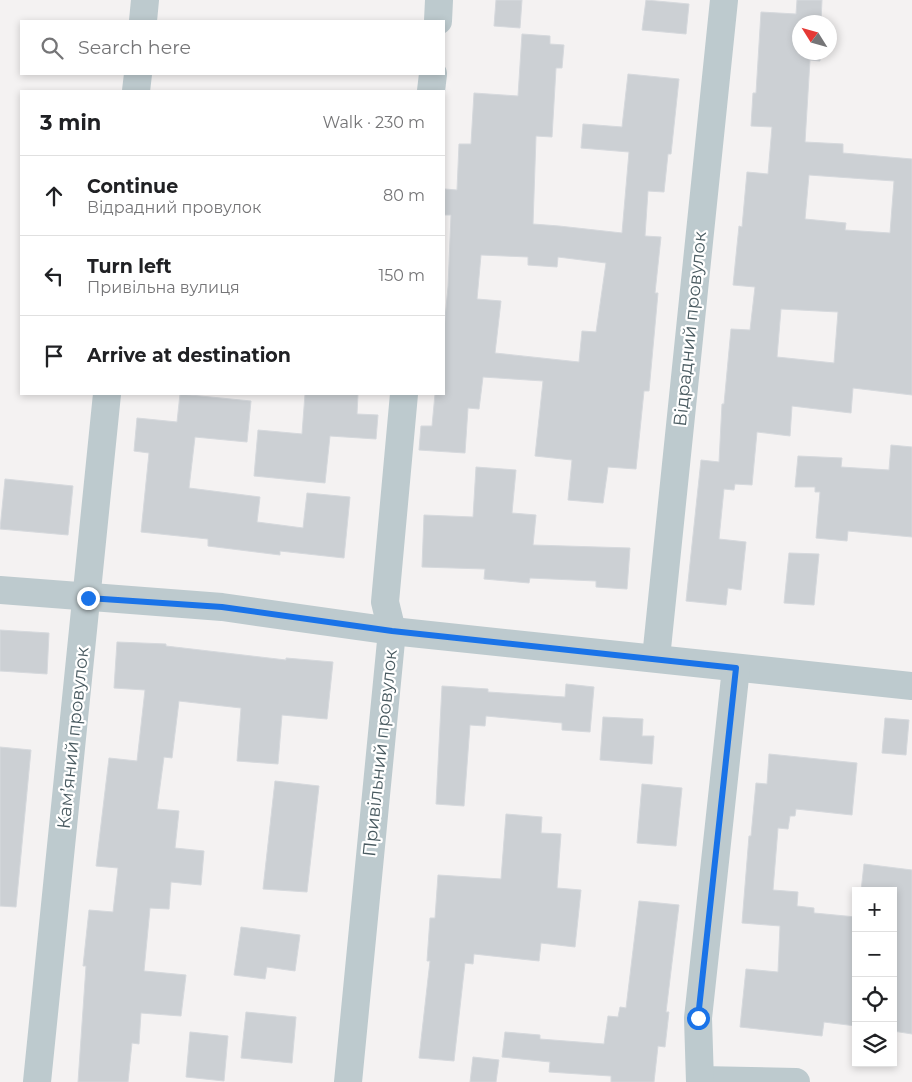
<!DOCTYPE html>
<html lang="en">
<head>
<meta charset="utf-8">
<style>
	body { margin:0; font-family:Montserrat,sans-serif; background:#f2f2f2; color:#202124 }
	.controls { position:absolute; right:15px; bottom:15px; display:grid; overflow:hidden; border-radius:0px; box-shadow:0 2px 8px #0003 }
	.controls button { width:45px; height:45px; display:grid; place-items:center; padding:0; border:0; border-bottom:1px solid #e0e0e0; background:#fff; color:#202124; font:25px sans-serif }
	.compass { position:absolute; left:792px; top:15px; width:45px; height:45px; border-radius:50%; background:#fff; box-shadow:0 2px 8px #0003; rotate:307deg }
	.stop { position:absolute; width:15px; height:15px; margin:-11px; border:4px solid #1a73e8; border-radius:50%; background:#fff }
	.stop.end { background:#1a73e8; border-color:#fff; box-shadow:0 1px 5px #0008 }
	.list { margin:0; padding:0; list-style:none }
	h2 { display:flex; justify-content:space-between; align-items:center; height:65px; margin:0; padding:0 20px; font-size:21px }
	h2 small { font-size:16px; font-weight:400; color:#757577 }
	.list li { display:grid; grid-template-columns:32px 1fr auto; gap:15px; align-items:center; box-sizing:border-box; height:80px; padding:0 20px; border-top:1px solid #e0e0e0 }
	.list b { display:block; font-size:19px; white-space:nowrap }
	.list p { margin:0; font-size:16px; white-space:nowrap; color:#757577 }
	.list em { font-size:16px; font-style:normal; color:#757577 }
	.icon { flex:none; width:28px; height:28px; fill:none; stroke:currentColor; stroke-width:2; stroke-linecap:round; stroke-linejoin:round }
	.map { position:relative; flex:none; width:912px; height:1082px; overflow:hidden }
	.search { position:absolute; background:#fff; box-shadow:0 2px 8px #0003; left:20px; top:20px; width:425px; height:55px; display:flex; align-items:center; gap:12px; box-sizing:border-box; padding:0 18px; border-radius:0px; color:#757577; font-size:19px }
	.panel { position:absolute; background:#fff; box-shadow:0 2px 8px #0003; left:20px; top:90px; width:425px; height:305px; border-radius:0px }
	.map>svg:first-child { display:block }
	.building { fill:#ccd0d4; stroke:#d6d9dd; fill-rule:evenodd }
	.lines { fill:none; stroke-linecap:round; stroke-linejoin:round }
	.minor { stroke:#bdcace; stroke-width:28 }
	.route { stroke:#1a73e8; stroke-width:6 }
	.labels { text-anchor:middle; stroke-width:4.5; stroke-linejoin:round; paint-order:stroke }
	.street-label { font-size:18px; fill:#495a60; stroke:#fff }
</style>
</head>
<body>
<div class="map">
<svg width="912" height="1082" viewBox="0 0 912 1082">
	<rect width="100%" height="100%" fill="#f4f2f2"/>
	<!-- building -->
	<g class="building">
		<polygon points="496,0 522,0 520,28 494,26"/>
		<polygon points="646,0 689,4 686,34 642,30"/>
		<path d="M 797,0 L 822,0 L 821,22 L 800,22 L 800,52 L 820,52 L 820,61 L 810,60 L 805,142 L 843,144 L 843,153 L 912,159 L 912,395 L 853,388 L 851,413 L 792,406 L 790,436 L 757,432 L 752,485 L 735,484 L 734,490 L 724,489 L 719,539 L 746,542 L 741,590 L 728,588 L 726,605 L 686,601 L 701,460 L 719,462 L 722,404 L 724,404 L 731,329 L 750,330 L 755,287 L 733,285 L 739,226 L 742,227 L 747,172 L 768,174 L 772,127 L 751,126 L 753,93 L 756,93 L 761,12 L 796,14 ZM 809,175 L 894,181 L 890,233 L 845,230 L 846,223 L 805,219 ZM 781,309 L 838,312 L 834,363 L 777,357 Z"/>
		<path d="M 522,34 L 550,36 L 550,44 L 564,45 L 562,68 L 556,68 L 552,137 L 536,136 L 533,224 L 559,226 L 622,233 L 629,152 L 581,148 L 583,124 L 622,127 L 628,74 L 679,79 L 671,154 L 668,154 L 664,192 L 648,191 L 645,236 L 661,237 L 655,293 L 658,293 L 649,391 L 644,391 L 636,469 L 608,467 L 603,503 L 568,500 L 572,460 L 535,456 L 543,381 L 483,377 L 479,409 L 468,408 L 465,453 L 419,450 L 421,426 L 432,426 L 435,394 L 444,394 L 444,329 L 448,287 L 451,215 L 444,215 L 445,189 L 457,190 L 459,144 L 471,144 L 474,93 L 518,96 ZM 481,255 L 528,257 L 528,265 L 557,267 L 558,257 L 606,263 L 596,332 L 582,331 L 579,362 L 495,353 L 501,301 L 477,299 Z"/>
		<polygon points="180,394 251,401 247,442 195,437 189,488 260,497 257,522 303,528 307,493 350,497 344,558 280,551 280,555 208,546 208,539 141,532 149,453 134,451 137,418 177,422"/>
		<polygon points="305,394 358,394 357,414 378,415 376,439 330,436 325,483 254,476 258,430 302,434"/>
		<polygon points="891,445 912,447 912,537 848,531 847,541 816,538 820,492 815,492 815,487 795,487 798,456 842,458 841,467 889,470"/>
		<polygon points="476,467 516,470 512,513 536,515 533,545 630,548 627,589 596,587 596,581 530,578 529,583 484,579 485,569 422,567 424,515 473,517"/>
		<polygon points="5,479 73,486 68,535 0,529"/>
		<polygon points="789,553 819,554 814,605 784,603"/>
		<polygon points="0,630 49,633 47,674 0,671"/>
		<polygon points="117,642 166,644 166,646 286,660 286,658 333,662 327,719 282,715 278,764 237,761 241,708 179,701 172,758 164,757 157,809 179,811 175,848 204,851 201,885 171,882 169,909 150,908 144,971 186,975 181,1016 141,1013 139,1044 132,1043 128,1082 78,1082 86,966 83,966 89,910 113,912 118,868 96,866 109,758 137,761 145,690 114,688"/>
		<polygon points="566,684 594,687 590,732 562,730 562,723 486,716 485,726 470,725 464,806 436,804 442,686 488,689 488,692 565,697"/>
		<polygon points="603,717 643,719 642,736 654,736 652,764 600,760"/>
		<polygon points="885,718 909,720 906,755 882,753"/>
		<polygon points="0,747 31,750 16,907 0,906"/>
		<polygon points="769,754 857,763 852,815 796,809 795,816 790,816 788,829 778,828 773,890 798,892 797,906 814,908 814,913 856,917 856,1026 824,1022 822,1036 740,1027 746,969 778,972 780,926 742,923 749,836 751,836 756,783 767,784"/>
		<polygon points="275,781 319,786 307,892 263,889"/>
		<polygon points="642,784 682,788 676,846 637,843"/>
		<polygon points="506,814 542,817 541,833 561,834 557,888 581,890 575,947 541,943 539,961 474,954 473,964 465,963 454,1061 419,1058 430,961 427,961 430,918 435,918 438,875 501,879"/>
		<polygon points="864,864 912,870 912,1034 893,1031 893,891 861,891"/>
		<polygon points="639,901 679,905 666,1012 669,1012 665,1047 658,1046 654,1082 611,1082 611,1076 549,1072 550,1062 502,1057 505,1032 540,1035 540,1039 604,1044 608,1016 618,1017 620,1007 626,1008"/>
		<polygon points="241,927 300,935 295,971 267,967 265,979 234,975"/>
		<polygon points="246,1012 296,1017 292,1063 241,1058"/>
		<polygon points="190,1032 228,1036 224,1081 186,1077"/>
		<polygon points="473,1057 499,1060 496,1082 470,1082"/>
	</g>
	<g class="lines">
		<!-- minor -->
		<g class="minor">
			<polyline points="143,21 145,0"/>
			<polyline points="438,21 439,0"/>
			<polyline points="136,91 138,74"/>
			<polyline points="431,91 433,74"/>
			<polyline points="0,590 222,607 392,631 912,686"/>
			<polyline points="656,658 724,0"/>
			<polyline points="700,1080 796,1082"/>
			<polyline points="37,1082 107,394"/>
			<polyline points="348,1082 392,631 385,602 404,394"/>
			<polyline points="700,1082 698,1018 736,668"/>
		</g>
	</g>
	<g class="lines">
		<!-- route -->
		<polyline class="route" points="88,598 222,607 392,631 736,668 698,1018"/>
	</g>
	<g class="labels">
		<!-- street labels -->
		<g class="street-label">
			<text transform="translate(690 329) rotate(-84)" y="6">Відрадний провулок</text>
			<text transform="translate(73 738) rotate(-84)" y="6">Камʼяний провулок</text>
			<text transform="translate(380 753) rotate(-84)" y="6">Привільний провулок</text>
		</g>
	</g>
</svg>
<div class="controls">
<button>+</button>
<button>−</button>
<button><svg class="icon" aria-label="locate" viewBox="0 0 24 24"><circle cx="12" cy="12" r="6"/><path d="M12 2v4M12 18v4M2 12h4M18 12h4"/></svg></button>
<button><svg class="icon" aria-label="layers" viewBox="0 0 24 24"><path d="M12 4l9 5-9 5-9-5zM3 14l9 5 9-5"/></svg></button>
</div>
<svg class="compass" viewBox="-18 -18 36 36"><path d="M0-13l5 13h-10z" fill="#e53935"/><path d="M0 13l5-13h-10z" fill="#757577"/></svg>
<div class="stop" style="left:698px;top:1018px"></div>
<div class="stop end" style="left:88px;top:598px"></div>
<div class="search"><svg class="icon" aria-label="search" viewBox="0 0 24 24"><circle cx="10" cy="10" r="6"/><path d="M15 15l6 6"/></svg>Search here</div>
<section class="panel">
<h2>3 min<small>Walk · 230 m</small></h2>
<ul class="list">
<li><svg class="icon" aria-label="ahead" viewBox="0 0 24 24"><path d="M12 20V5M6 11l6-6 6 6"/></svg><div><b>Continue</b><p>Відрадний провулок</p></div><em>80 m</em></li>
<li><svg class="icon" aria-label="left" viewBox="0 0 24 24"><path d="M17 20v-9H6M10 6l-5 5 5 5"/></svg><div><b>Turn left</b><p>Привільна вулиця</p></div><em>150 m</em></li>
<li><svg class="icon" aria-label="arrive" viewBox="0 0 24 24"><path d="M6 21V4h12l-3 4 3 4H6"/></svg><div><b>Arrive at destination</b></div></li>
</ul>
</section>
</div>
</body>
</html>
